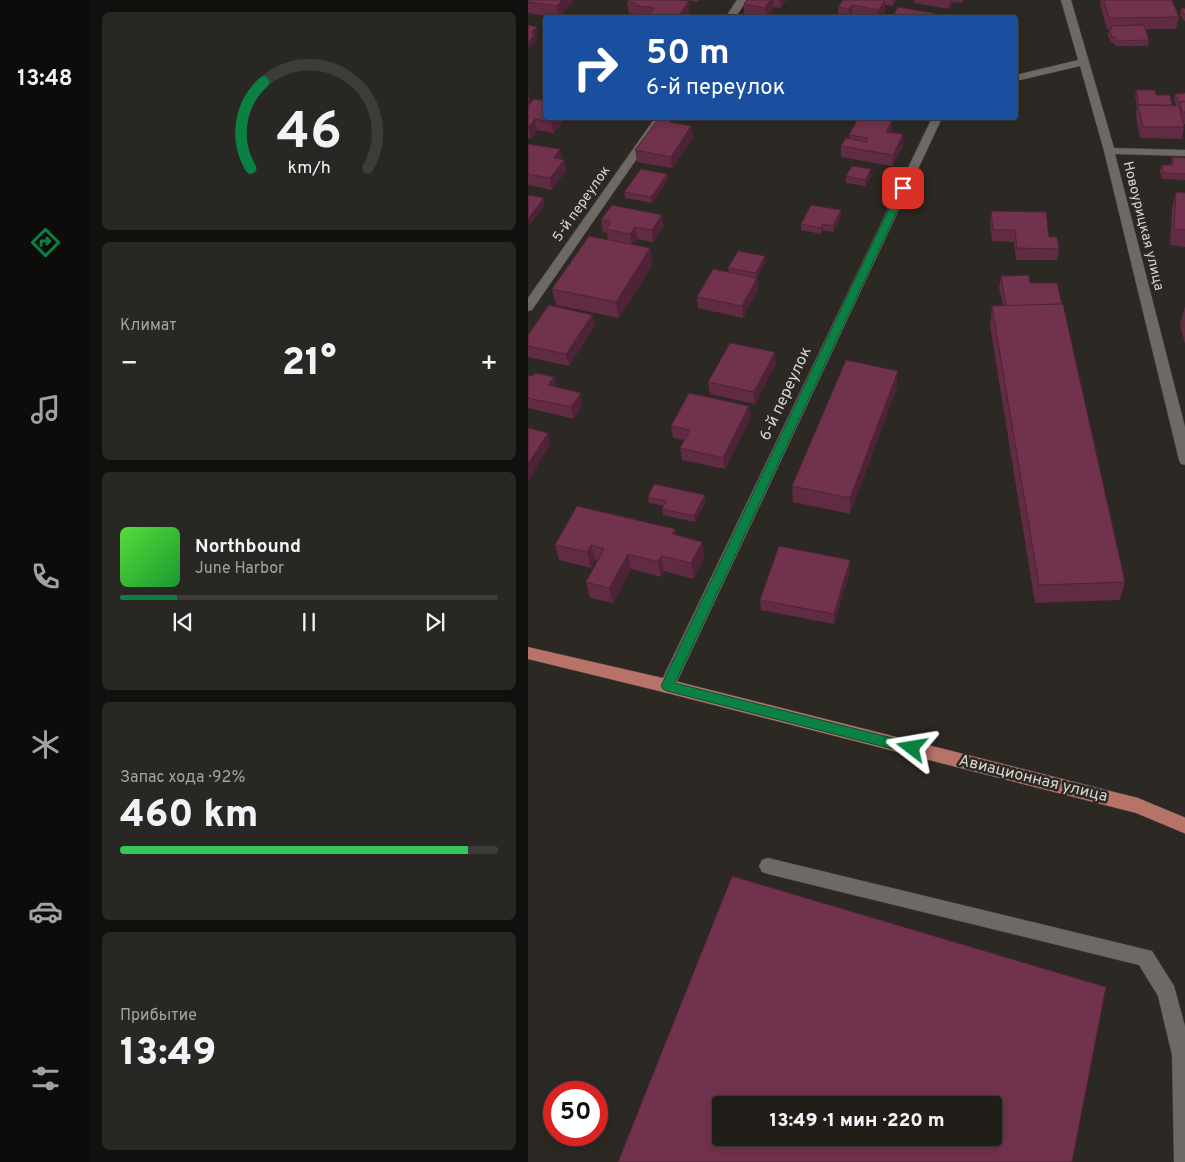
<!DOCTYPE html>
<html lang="ru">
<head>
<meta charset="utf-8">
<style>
	:root { --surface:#211e1a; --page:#292723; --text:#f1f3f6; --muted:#a2a2a2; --line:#3e3c39; --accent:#0b8043 }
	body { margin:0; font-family:Overpass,sans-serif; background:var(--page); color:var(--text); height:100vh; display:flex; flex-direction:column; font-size:19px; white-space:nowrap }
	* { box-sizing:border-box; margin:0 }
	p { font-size:16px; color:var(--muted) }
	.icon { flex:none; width:28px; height:28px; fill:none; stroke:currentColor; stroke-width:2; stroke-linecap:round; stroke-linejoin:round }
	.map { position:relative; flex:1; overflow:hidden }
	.panel { display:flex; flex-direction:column; gap:12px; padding:12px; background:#12100e; width:438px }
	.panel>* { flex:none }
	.hud { position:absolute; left:15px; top:15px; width:475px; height:105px; border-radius:5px; box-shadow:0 2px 12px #0003,0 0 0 1px var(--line); background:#1a4fa0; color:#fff; overflow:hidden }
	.speed { position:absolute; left:15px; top:1081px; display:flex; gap:10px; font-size:25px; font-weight:700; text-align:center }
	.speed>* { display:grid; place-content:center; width:65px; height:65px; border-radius:50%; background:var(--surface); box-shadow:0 2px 12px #0003,0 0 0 1px var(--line); line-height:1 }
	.speed .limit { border:8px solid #d22; background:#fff; color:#111 }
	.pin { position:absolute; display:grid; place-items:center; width:42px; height:42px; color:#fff; margin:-21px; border-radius:10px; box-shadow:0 2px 8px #0006 }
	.me { position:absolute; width:55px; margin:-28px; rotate:284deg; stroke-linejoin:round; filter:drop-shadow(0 0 4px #0008) }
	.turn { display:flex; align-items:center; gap:18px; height:105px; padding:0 20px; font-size:22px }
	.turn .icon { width:65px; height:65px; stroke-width:2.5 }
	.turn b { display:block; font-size:35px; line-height:42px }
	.big { font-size:38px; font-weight:800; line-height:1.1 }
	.panel .widget { flex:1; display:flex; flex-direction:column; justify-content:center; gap:8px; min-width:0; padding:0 18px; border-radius:8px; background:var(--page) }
	.panel .dial { align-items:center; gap:0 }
	.dial svg { height:130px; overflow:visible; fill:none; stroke:var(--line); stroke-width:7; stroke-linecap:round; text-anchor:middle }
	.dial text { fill:var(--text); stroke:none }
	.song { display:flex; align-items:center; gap:15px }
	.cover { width:60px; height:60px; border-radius:8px; background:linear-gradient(135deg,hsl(110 70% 55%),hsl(130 70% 35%)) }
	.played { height:5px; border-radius:2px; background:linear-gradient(90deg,var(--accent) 15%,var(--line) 15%) }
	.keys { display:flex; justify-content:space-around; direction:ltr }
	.heat { display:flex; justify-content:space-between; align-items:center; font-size:28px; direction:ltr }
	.charge { height:8px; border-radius:4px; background:linear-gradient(90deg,#34c759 92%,var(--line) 0) }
	.trip { position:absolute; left:184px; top:1096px; width:290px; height:50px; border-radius:5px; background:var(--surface); box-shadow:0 2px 12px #0003,0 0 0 1px var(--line); font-weight:800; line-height:50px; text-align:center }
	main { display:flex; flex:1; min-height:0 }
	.tab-bar { display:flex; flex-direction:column; width:90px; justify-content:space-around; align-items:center; background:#0d0c0a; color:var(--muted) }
	.tab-bar .icon { width:35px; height:35px }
	.tab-bar .on { color:var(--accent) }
	.tab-bar b { font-size:22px; color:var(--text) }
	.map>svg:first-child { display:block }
</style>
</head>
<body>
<main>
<nav class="tab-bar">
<b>13:48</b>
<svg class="icon on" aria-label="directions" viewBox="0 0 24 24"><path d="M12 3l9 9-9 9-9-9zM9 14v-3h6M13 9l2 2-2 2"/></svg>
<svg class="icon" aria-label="music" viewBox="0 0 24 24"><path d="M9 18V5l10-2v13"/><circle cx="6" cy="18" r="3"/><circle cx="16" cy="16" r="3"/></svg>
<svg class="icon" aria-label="phone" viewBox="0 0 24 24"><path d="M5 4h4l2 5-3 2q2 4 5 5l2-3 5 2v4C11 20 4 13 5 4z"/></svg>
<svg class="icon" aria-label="climate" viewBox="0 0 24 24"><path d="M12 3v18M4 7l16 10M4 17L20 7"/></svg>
<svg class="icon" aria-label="car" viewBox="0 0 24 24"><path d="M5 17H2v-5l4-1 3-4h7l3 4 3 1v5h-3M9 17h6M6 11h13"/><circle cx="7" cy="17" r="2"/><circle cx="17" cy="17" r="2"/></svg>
<svg class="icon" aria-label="filters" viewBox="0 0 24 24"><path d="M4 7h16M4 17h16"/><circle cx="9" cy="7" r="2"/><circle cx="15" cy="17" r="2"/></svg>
</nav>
<section class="panel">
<div class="widget dial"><svg viewBox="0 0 100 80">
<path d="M14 69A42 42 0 1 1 86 69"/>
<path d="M14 69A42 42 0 0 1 22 16" stroke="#0b8043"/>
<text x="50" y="56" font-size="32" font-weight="700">46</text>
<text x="50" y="72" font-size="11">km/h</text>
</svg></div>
<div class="widget"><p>Климат</p>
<div class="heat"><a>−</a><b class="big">21°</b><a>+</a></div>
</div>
<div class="widget">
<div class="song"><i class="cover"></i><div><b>Northbound</b><p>June Harbor</p></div></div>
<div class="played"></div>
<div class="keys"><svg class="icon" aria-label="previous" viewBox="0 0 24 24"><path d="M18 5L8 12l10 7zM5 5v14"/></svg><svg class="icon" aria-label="pause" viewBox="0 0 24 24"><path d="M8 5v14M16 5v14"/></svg><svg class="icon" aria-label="next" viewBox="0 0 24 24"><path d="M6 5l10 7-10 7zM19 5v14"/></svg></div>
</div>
<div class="widget"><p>Запас хода · 92%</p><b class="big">460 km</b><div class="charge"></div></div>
<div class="widget"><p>Прибытие</p><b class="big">13:49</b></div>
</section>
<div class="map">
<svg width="658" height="1162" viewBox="0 0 658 1162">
	<rect width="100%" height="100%" fill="#2c2823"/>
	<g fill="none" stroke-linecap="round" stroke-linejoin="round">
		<defs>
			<g id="minor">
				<path d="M209 0H219L207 18H197Z"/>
				<path d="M533 0H543L586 148 658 150V156L587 154 658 431V465L653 464 651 460 576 151 552 66 488 81V75L550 60Z"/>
				<path d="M127 118H137L4 310 0 311V298Z"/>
				<path d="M404 118H414L147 686 145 691 139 693 133 691 131 686Z"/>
				<path d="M240 858 624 951 646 986 658 1030V1162H646L644 1055 630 996 611 965 240 874 234 872 231 866 234 860Z"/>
			</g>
			<path id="major" d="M0 647 139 679 610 798 658 818V834L608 813 139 693 0 659Z"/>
		</defs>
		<use href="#minor" stroke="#474440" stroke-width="1"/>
		<use href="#major" stroke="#474440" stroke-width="1"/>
		<use href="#minor" fill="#6e6964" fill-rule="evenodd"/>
		<use href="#major" fill="#b87369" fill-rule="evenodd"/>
	</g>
	<g fill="#612b43">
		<path d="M0 0H45V1L31 18 0 13Z"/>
		<path d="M159 0H171L170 2Z"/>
		<path d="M219 0H258L253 8 246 7 239 18H229L216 16V4Z"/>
		<path d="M315 0H368L365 6 357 5V11L353 18H331L324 16 323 18H310V7Z"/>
		<path d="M386 0H436L434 3 425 2 421 9 386 3Z"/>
		<path d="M573 0H644L651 17 648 29H617L621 40 620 46H587L586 43H583L580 35 581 29H579L572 4Z"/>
		<path d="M99 2 162 13 159 18H114L107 16 106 14 101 13Z"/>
		<path d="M658 8V21H656L652 15 653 9Z"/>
		<path d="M608 90 628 95 644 105H648L646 100 647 94 658 93V124H655L656 127 654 139 612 138 608 117 609 107 607 96Z"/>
		<path d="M0 92 2 103 18 118H38L26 133 9 130 3 138H0Z"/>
		<path d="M364 120 363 132 375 146 364 166 313 157V146L321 138V135Z"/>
		<path d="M163 126 165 138 144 168 109 162 107 150Z"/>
		<path d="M0 144 32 149 34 159 36 160 38 171 24 190 0 185Z"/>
		<path d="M644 157 658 158V180L634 179 632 171 634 165H643Z"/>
		<path d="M343 169V176L337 186 318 183V176Z"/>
		<path d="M139 174 140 180 124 203 97 198 96 192Z"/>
		<path d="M648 192 658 193V247L642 245 644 208Z"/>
		<path d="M313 210V217L305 232 295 230 293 234 273 230V224Z"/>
		<path d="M463 211 521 237 531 249 529 260H488L486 242 464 241 462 223Z"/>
		<path d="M73 220 136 226 125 242 109 239 105 245 125 264 91 318 28 305 24 289 80 240 79 233 75 232Z"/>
		<path d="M237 262 229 278 230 289 215 318 170 308 169 297 201 272 200 268Z"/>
		<path d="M473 276 502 283 597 582 592 600 507 603 462 326 464 306H475L471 288Z"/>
		<path d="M657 306H658V348L652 325Z"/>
		<path d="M64 315 67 326 41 366 0 357V335Z"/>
		<path d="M248 364 227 404 182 394 180 382Z"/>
		<path d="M0 375 26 377 28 387 55 404 46 419 0 408Z"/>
		<path d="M369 387 322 514 265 502 264 486Z"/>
		<path d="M223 418 197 469 154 460 152 448 157 440 145 438 143 426Z"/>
		<path d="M177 495 178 501 167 522 135 515 134 509 136 506 121 503 120 497Z"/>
		<path d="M148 535 174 542 176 557 166 579 136 571 133 577 103 569 85 603 62 598 58 582 70 561 67 560 63 568 31 560 27 545Z"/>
		<path d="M322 560V571L306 624 233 610 232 600Z"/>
	</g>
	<g fill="#4f2337">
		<path d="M34 0H45V1L31 18 29 6Z"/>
		<path d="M242 0H245L246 7 239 18H238L237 8Z"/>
		<path d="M252 0H258L253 8Z"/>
		<path d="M357 0V11L353 18H351V10Z"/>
		<path d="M365 0H368L365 6Z"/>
		<path d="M422 0H425L421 9Z"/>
		<path d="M161 1 162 13 159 18H149Z"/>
		<path d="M324 5V16L323 18H321V9Z"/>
		<path d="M9 27 10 32 8 35 9 40 0 49V42L3 33Z"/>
		<path d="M0 92 3 104 0 107Z"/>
		<path d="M27 118H38L26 133 23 122Z"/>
		<path d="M7 119 9 130 3 138 0 127Z"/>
		<path d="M364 120V132L358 143V132Z"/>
		<path d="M163 126 165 138 144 168 143 157Z"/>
		<path d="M375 134V146L364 166 365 155Z"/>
		<path d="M32 149 34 161 26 158Z"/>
		<path d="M36 160 38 171 24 190 22 178Z"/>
		<path d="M343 169V176L337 186V180Z"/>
		<path d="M139 174 140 180 124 203 123 197Z"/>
		<path d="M16 198 17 204 2 225 0 219Z"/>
		<path d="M313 210V217L305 232V226Z"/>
		<path d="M134 215 136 226 125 242 124 230Z"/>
		<path d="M295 224V230L293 234V228Z"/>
		<path d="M107 227 109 239 104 246 102 234Z"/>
		<path d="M122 248 125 264 91 318 88 302Z"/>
		<path d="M237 256V262L228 279V273Z"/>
		<path d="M229 278 230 289 215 318 214 306Z"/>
		<path d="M64 315 67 326 41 366 38 354Z"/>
		<path d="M247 352 248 364 227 404 226 392Z"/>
		<path d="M370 371 369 387 322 514V498Z"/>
		<path d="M26 377 28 388 20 385Z"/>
		<path d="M53 393 55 404 46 419 43 407Z"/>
		<path d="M221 406 223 418 197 469 195 458Z"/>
		<path d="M20 433 23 444 0 481V464Z"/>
		<path d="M177 495 178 501 167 522 166 516Z"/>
		<path d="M147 529 150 545 144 534Z"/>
		<path d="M174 542 176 557 166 579 163 563Z"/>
		<path d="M63 545 67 560 63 568 59 552Z"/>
		<path d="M100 554 103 569 85 603 81 588Z"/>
		<path d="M133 556 136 571 133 577 130 562Z"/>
		<path d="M322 560V571L306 624V614Z"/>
	</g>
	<g fill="#71324e" stroke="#4f2337" fill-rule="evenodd">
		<path d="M0 0H34L29 6 0 2Z"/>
		<path d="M101 0H150L161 1 149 18H118L126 8 105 5 107 3 99 2Z"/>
		<path d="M219 0H242L237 8 216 4Z"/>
		<path d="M315 0H357L351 10 324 5 321 9 310 7Z"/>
		<path d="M576 0H644L651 17 581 18Z"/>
		<path d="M370 7 406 13 404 18H364Z"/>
		<path d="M658 8V15H657L653 9Z"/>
		<path d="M0 25 9 27 3 33 7 34 0 42Z"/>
		<path d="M616 25 621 40 588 41 587 37H584L581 29H584L583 26Z"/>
		<path d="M608 90H627L628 95H642L644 105H611Z"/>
		<path d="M658 93V102H652V104L647 94Z"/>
		<path d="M6 99 18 101V118H27L23 122 7 119 0 127V106Z"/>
		<path d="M652 102H658V112H654Z"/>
		<path d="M610 105 651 106 656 127H615Z"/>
		<path d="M131 118 144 119 142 122 163 126 143 157 107 150Z"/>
		<path d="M330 118H349L364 120 358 132 375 134 365 155 313 146 318 138 338 142 340 138 321 135Z"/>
		<path d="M0 144 32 149 26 158 36 160 22 178 0 174Z"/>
		<path d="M644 157 658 158V174L635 173 634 165H645Z"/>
		<path d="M324 166 343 169 337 180 318 176Z"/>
		<path d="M113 169 139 174 123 197 96 192Z"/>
		<path d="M648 192 658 193V230L646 229Z"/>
		<path d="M0 195 16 198 0 219Z"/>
		<path d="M84 205 134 215 124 230 107 227 102 234 78 229 83 222 73 220Z"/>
		<path d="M283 205 313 210 305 226 295 224 293 228 273 224Z"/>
		<path d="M463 211 518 212 521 237H529L531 249 489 248 487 230H465Z"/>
		<path d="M61 236 122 248 88 302 24 289Z"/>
		<path d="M210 251 237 256 228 273 200 268Z"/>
		<path d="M185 269 229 278 214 306 169 297Z"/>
		<path d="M501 275 502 283H529L534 304 478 306 473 276Z"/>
		<path d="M535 304 597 582 511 585 464 306Z"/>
		<path d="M21 305 64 315 38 354 0 346V335Z"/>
		<path d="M202 343 247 352 226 392 180 382Z"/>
		<path d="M318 360 370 371 322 498 264 486Z"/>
		<path d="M7 373 26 377 20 385 53 393 43 407 0 398V375L5 376Z"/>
		<path d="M161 393 221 406 195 458 152 448 162 430 143 426Z"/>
		<path d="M0 428 20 433 0 464Z"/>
		<path d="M126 484 177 495 166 516 134 509 138 501 120 497Z"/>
		<path d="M49 506 147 529 144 534 174 542 163 563 133 556 130 562 100 554 81 588 58 582 76 549 63 545 59 552 27 545Z"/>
		<path d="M251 546 322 560 306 614 232 600Z"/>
		<path d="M204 876 578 987 544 1162H90ZM192 1105H465V1138H192Z"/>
	</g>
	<path fill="#0b8043" stroke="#07532c" d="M375 186 380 188 147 683 384 743 388 744 390 748 388 752 384 754 139 691 135 689 133 686 371 188Z"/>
	<g text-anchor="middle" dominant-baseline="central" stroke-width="5" stroke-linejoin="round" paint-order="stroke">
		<g font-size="14" fill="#d8d5d2" stroke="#2c2823">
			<text transform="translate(54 204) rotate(-55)">5-й переулок</text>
			<text transform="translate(615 226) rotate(76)">Новоурицкая улица</text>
		</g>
		<g font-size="16" fill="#d8d5d2" stroke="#2c2823">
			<text transform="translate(258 394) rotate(-65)">6-й переулок</text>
			<text transform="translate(505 779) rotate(14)">Авиационная улица</text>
		</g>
	</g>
</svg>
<div class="speed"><div class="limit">50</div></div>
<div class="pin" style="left:375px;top:188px;background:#d93025"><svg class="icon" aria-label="arrive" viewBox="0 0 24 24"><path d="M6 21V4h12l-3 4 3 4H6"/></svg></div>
<svg class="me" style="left:384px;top:748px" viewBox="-20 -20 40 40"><path d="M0-17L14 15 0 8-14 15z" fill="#0b8043" stroke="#fff" stroke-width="4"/></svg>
<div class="trip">13:49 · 1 мин · 220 m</div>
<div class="hud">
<div class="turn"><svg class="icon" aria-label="right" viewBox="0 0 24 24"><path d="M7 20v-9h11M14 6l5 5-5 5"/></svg><div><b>50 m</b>6-й переулок</div></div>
</div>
</div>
</main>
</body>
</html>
